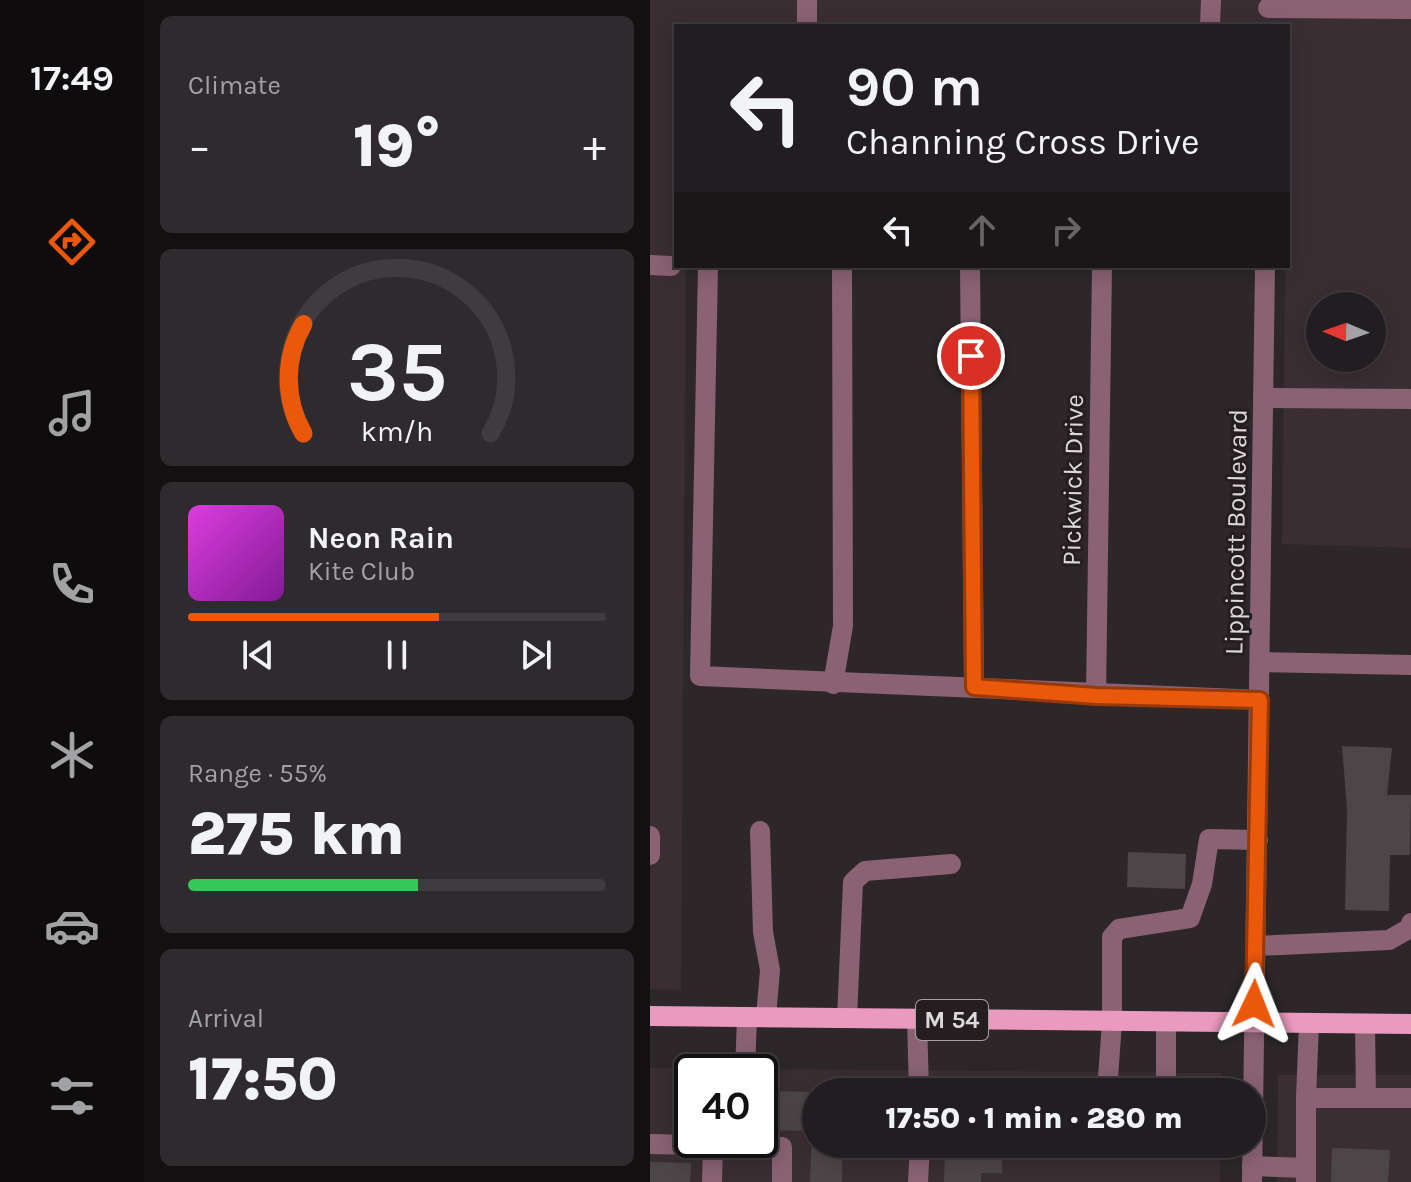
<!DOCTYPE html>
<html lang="en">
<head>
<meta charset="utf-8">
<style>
	:root { --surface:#221d20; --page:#2e2a2d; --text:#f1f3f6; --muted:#a2a2a5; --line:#3f3b3e; --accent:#ea580c }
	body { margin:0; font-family:Karla,sans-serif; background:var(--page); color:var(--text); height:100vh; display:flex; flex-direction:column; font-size:30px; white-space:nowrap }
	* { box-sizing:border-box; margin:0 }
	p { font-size:26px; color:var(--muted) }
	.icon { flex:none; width:44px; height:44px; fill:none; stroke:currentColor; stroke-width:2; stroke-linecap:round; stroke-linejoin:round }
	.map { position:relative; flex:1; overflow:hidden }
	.drawer { display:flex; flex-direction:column; gap:16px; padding:16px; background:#131012; width:506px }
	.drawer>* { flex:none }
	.top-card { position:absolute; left:24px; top:24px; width:616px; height:244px; border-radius:0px; box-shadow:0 4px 20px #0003,0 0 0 2px var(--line); background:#221d20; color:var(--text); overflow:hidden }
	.needle { width:52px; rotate:272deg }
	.buttons { position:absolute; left:656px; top:292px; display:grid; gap:16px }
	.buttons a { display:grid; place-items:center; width:80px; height:80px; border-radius:50%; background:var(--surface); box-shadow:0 4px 20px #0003,0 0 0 2px var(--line); font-size:40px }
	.speed { position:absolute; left:24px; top:1054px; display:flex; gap:16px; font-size:40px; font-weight:700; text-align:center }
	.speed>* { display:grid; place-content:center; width:104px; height:104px; border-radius:50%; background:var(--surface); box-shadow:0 4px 20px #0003,0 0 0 2px var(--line); line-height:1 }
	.speed .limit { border:4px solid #111; border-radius:12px; background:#fff; color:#111 }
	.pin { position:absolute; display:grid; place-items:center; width:68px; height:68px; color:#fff; margin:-34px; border:4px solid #fff; border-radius:50%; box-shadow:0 2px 8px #0007 }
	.me { position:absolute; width:88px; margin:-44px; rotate:2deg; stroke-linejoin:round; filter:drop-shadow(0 0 6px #0008) }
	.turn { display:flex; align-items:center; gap:28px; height:168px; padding:0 40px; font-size:36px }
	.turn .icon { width:104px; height:104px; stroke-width:2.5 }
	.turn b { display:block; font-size:56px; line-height:68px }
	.lanes { display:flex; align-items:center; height:76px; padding:0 40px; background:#0003; justify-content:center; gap:40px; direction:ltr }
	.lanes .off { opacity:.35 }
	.big { font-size:60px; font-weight:800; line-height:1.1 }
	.drawer .tile { flex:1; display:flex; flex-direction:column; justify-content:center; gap:12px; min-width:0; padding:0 28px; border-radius:12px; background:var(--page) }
	.drawer .dial { align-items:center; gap:0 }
	.dial svg { height:208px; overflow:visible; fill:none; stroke:var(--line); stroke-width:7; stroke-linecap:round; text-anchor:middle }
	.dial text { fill:var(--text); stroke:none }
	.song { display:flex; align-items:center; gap:24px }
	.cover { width:96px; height:96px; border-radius:12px; background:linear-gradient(135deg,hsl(300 70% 55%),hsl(290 70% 35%)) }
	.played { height:8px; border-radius:4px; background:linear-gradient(90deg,var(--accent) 60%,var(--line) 60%) }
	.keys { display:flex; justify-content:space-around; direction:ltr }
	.heat { display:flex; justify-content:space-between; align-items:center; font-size:44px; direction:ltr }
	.charge { height:12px; border-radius:6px; background:linear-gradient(90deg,#34c759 55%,var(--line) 0) }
	.trip { position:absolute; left:152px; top:1078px; width:464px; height:80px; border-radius:40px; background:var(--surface); box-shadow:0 4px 20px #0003,0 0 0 2px var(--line); font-weight:800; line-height:80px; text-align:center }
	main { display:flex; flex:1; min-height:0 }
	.tab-bar { display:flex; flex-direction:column; width:144px; justify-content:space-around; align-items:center; background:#0e0c0d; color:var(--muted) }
	.tab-bar .icon { width:56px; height:56px }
	.tab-bar .selected { color:var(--accent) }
	.tab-bar b { font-size:36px; color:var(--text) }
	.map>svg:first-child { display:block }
</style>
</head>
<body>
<main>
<nav class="tab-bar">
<b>17:49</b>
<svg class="icon selected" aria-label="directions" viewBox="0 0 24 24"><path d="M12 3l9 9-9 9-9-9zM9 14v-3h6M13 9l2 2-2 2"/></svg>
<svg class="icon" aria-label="music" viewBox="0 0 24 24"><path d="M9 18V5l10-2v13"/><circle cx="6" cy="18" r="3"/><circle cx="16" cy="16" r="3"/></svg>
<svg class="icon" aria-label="phone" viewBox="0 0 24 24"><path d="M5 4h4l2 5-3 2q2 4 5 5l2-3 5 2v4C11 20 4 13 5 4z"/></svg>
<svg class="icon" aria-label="climate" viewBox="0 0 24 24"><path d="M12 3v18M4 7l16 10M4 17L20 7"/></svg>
<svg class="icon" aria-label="car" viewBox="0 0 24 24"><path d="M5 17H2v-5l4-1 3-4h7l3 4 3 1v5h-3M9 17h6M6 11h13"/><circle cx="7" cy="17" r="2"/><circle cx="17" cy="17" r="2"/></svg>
<svg class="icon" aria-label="filters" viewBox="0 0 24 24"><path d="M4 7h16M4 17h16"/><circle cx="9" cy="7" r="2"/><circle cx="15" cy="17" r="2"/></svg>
</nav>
<section class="drawer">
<div class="tile"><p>Climate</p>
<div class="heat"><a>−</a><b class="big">19°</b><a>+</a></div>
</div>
<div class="tile dial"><svg viewBox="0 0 100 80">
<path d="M14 69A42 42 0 1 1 86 69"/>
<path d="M14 69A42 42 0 0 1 14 27" stroke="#ea580c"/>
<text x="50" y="56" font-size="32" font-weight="700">35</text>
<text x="50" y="72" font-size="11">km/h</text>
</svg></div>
<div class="tile">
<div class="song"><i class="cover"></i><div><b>Neon Rain</b><p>Kite Club</p></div></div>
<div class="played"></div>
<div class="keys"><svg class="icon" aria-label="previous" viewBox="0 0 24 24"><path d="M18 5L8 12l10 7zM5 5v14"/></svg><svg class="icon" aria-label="pause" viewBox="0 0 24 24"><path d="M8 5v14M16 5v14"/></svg><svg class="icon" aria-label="next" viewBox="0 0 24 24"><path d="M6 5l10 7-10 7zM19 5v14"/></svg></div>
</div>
<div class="tile"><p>Range · 55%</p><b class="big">275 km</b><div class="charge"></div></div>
<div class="tile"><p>Arrival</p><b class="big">17:50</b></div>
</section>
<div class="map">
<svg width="761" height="1182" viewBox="0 0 761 1182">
	<rect width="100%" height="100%" fill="#2d272a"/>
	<g fill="#3a2e33" fill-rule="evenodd">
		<path d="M0 0H761V548L632 544 638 26H26V266H36L31 990 0 989ZM670 306H722V358H670Z"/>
		<path d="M0 1068 572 1073 571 1092H166V1144H570V1182H0ZM42 1072H110V1140H42Z"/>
		<path d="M628 1075H761V1182H627Z"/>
	</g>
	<g fill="#4d4649">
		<path d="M692 746 742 748 737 795H761L760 855H740L739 911 695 910 697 809Z"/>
		<path d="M478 852 536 854 535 889 477 887Z"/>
		<path d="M296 1079 393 1081V1092H296Z"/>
		<path d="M110 1091 166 1092V1144H192V1182H160L162 1131 110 1130Z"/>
		<path d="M295 1144H392V1152L352 1151V1173H331V1182H294Z"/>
		<path d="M481 1144H524V1151L480 1150Z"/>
		<path d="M682 1148 740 1150 738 1182H681Z"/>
		<path d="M0 1162 41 1163 40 1182H0Z"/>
	</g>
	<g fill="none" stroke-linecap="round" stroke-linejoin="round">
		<g stroke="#8a6274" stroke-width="20">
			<path d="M618 8 761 9"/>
			<path d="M157 26V0"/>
			<path d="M560 26 561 0"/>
			<path d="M0 265 21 266"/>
			<path d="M58 266 50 676 610 700"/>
			<path d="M320 266 324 687"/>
			<path d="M613 398 761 399"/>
			<path d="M611 662 761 665"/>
			<path d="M183 684 193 626 192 266"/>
			<path d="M446 696 452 266"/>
			<path d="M110 831 113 932 120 970 116 1017"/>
			<path d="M0 836V855"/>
			<path d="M606 946 739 940 760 928 761 923"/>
			<path d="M197 1018 203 882 215 871 301 864"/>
			<path d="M267 1019 269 1092"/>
			<path d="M715 1024 716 1098"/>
			<path d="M95 1072 97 1017"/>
			<path d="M457 1092 462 1022V937L469 929 540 918 552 884 559 839 608 840"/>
			<path d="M516 1092V1022"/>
			<path d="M656 1098 659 1023"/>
			<path d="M0 1144 132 1147V1182"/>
			<path d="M602 1166 656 1168"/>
			<path d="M62 1182 63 1145"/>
			<path d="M268 1182 270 1144"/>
			<path d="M602 1182 615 266"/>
			<path d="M656 1182V1098H761"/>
		</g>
		<path stroke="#eb9abf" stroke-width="20" d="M0 1016 761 1024"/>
	</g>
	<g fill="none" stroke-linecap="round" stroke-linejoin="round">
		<defs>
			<path id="route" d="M321 356 324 687 446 696 610 700 604 1004"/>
		</defs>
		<use href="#route" stroke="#983908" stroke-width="20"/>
		<use href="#route" stroke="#ea580c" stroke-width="14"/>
	</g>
	<g text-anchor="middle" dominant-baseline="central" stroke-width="6" stroke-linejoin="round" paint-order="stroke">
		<rect fill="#241e20" stroke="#a6a1a3" stroke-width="2" x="266" y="1000" width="72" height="40" rx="6"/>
		<g font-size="24" font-weight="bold" fill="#ddd9db">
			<text x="302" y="1020">M 54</text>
		</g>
		<g font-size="26" fill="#ddd9db" stroke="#241e20">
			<text transform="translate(423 480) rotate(-89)">Pickwick Drive</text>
			<text transform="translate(586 532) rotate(-89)">Lippincott Boulevard</text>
		</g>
	</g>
</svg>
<div class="buttons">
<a><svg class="needle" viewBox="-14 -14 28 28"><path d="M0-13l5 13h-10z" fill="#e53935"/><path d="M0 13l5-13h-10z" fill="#a2a2a5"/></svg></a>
</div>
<div class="speed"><div class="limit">40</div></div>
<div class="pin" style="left:321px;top:356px;background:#d93025"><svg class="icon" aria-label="arrive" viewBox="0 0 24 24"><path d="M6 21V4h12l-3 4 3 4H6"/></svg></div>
<svg class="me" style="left:604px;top:1004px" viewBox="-20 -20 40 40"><path d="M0-17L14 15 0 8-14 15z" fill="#ea580c" stroke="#fff" stroke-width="4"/></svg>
<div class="trip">17:50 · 1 min · 280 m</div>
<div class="top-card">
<div class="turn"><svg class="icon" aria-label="left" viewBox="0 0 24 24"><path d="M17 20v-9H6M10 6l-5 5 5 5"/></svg><div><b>90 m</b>Channing Cross Drive</div></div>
<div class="lanes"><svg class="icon" aria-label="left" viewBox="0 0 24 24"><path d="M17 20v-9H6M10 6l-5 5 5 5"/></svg><svg class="icon off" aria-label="ahead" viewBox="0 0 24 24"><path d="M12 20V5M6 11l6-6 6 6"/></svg><svg class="icon off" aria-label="right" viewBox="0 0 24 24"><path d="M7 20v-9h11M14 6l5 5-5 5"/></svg></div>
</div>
</div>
</main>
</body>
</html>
